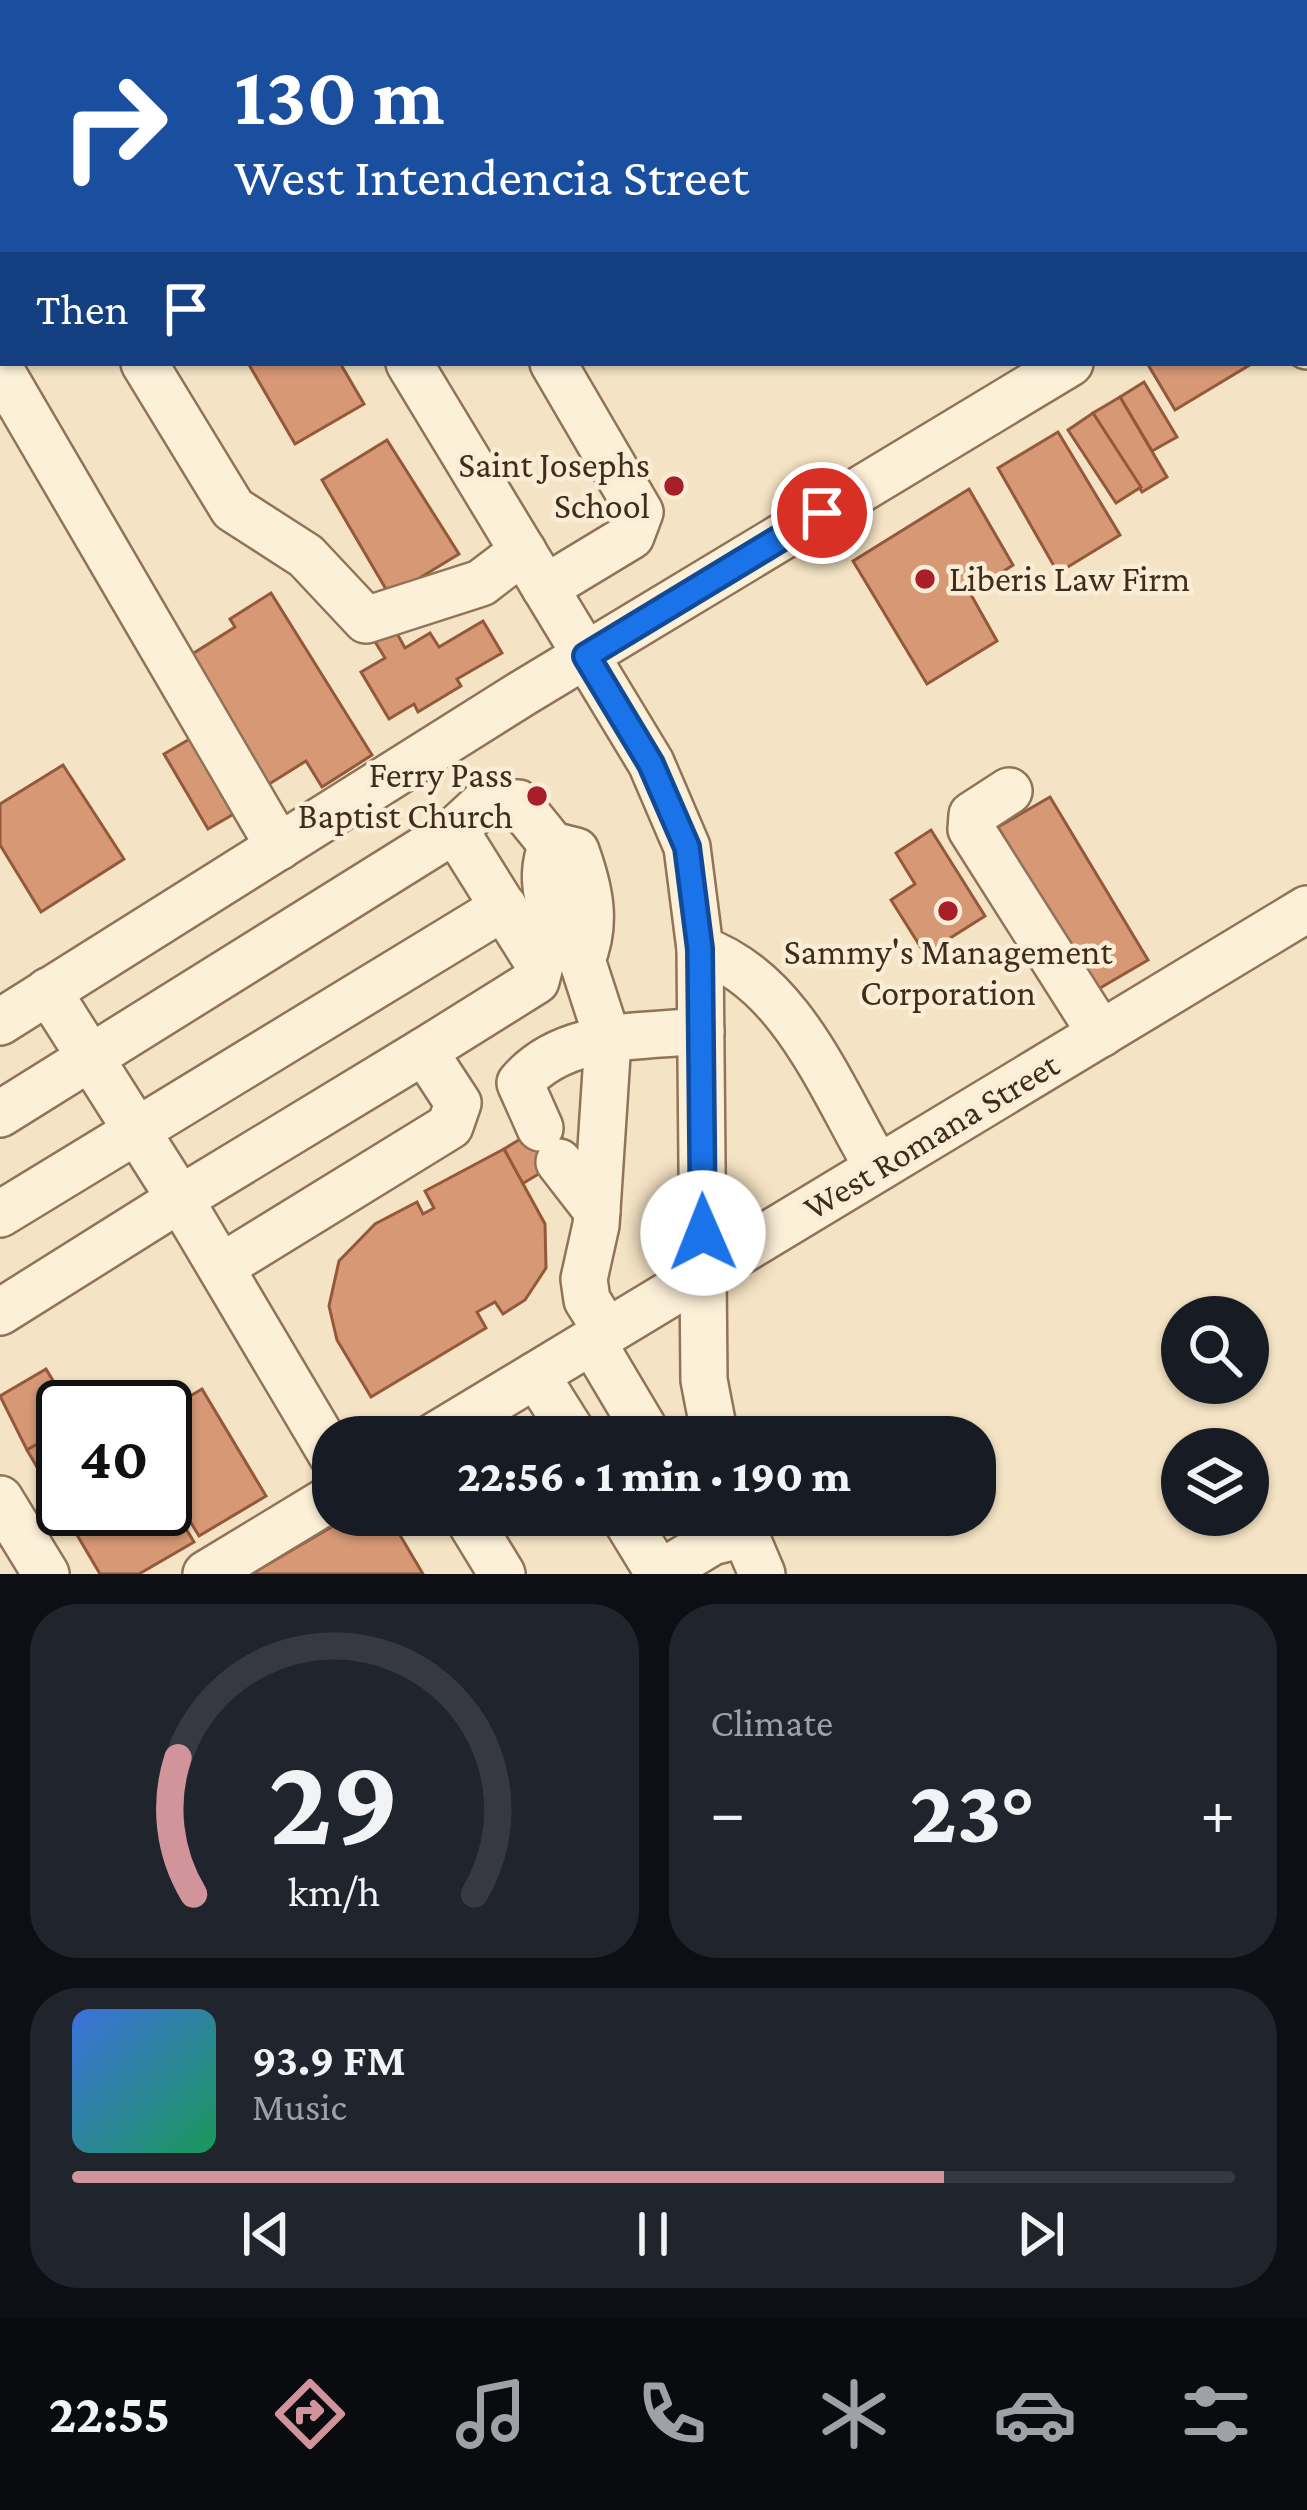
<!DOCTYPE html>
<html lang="en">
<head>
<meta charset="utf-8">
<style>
	:root { --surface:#171b24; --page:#20242c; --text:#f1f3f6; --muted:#9ea1a6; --line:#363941; --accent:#d1949a }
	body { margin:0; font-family:"Crimson Pro",serif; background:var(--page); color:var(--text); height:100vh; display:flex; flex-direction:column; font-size:45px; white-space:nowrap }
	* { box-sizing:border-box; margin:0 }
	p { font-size:39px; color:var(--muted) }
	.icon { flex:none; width:66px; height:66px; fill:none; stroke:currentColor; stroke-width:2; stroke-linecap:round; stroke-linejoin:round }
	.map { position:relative; height:1574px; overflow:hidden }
	.panel { display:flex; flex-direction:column; gap:30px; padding:30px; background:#0d0f14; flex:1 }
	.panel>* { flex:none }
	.banner { position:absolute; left:0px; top:0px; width:1308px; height:366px; box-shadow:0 3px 9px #0004; background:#1a4fa0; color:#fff; overflow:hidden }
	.tools { position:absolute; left:1161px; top:1296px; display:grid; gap:24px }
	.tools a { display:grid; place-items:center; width:108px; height:108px; border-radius:50%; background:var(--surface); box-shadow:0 3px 9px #0004; font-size:60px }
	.speed { position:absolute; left:36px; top:1380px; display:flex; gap:24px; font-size:60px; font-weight:700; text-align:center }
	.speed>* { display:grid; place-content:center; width:156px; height:156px; border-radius:50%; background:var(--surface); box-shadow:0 3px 9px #0004; line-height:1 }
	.speed .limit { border:6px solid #111; border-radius:18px; background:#fff; color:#111 }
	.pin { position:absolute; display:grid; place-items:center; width:102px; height:102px; color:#fff; margin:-51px; border:6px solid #fff; border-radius:50%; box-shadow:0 3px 12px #0007 }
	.me { position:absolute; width:132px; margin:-66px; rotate:359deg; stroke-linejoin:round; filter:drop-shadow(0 0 9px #0008) }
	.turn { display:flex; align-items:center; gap:42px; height:252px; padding:0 36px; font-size:54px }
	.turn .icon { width:156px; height:156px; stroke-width:2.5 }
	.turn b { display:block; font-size:84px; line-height:102px }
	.then { display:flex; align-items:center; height:114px; padding:0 36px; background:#0003; gap:24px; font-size:45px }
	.big { font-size:90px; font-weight:800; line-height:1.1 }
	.panel .card { flex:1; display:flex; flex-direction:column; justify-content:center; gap:18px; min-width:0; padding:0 42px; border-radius:48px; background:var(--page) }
	.panel .dial { align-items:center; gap:0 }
	.dial svg { height:312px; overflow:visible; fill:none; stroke:var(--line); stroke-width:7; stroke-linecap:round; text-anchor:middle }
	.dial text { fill:var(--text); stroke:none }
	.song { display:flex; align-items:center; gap:36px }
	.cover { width:144px; height:144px; border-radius:18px; background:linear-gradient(135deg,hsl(220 70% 55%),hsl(150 70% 35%)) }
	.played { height:12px; border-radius:6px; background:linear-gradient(90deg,var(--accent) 75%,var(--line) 75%) }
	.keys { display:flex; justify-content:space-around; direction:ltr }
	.heat { display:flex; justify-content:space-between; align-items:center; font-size:66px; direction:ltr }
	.panel .tiles { flex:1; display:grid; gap:30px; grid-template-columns:1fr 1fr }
	.card:last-child { grid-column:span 2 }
	.trip { position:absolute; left:312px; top:1416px; width:684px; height:120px; border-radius:48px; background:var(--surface); box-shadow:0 3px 9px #0004; font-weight:800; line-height:120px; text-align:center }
	.menu { display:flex; height:192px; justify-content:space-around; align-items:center; background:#090b0e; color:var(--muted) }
	.menu .icon { width:84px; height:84px }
	.menu .active { color:var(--accent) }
	.menu b { font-size:54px; color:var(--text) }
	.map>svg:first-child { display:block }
</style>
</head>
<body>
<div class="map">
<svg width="1307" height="1574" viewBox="0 0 1307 1574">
	<rect width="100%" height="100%" fill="#f4e3c4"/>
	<g fill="#d79875" stroke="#94583a" stroke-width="3">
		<path d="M0 0 14 3H3L0 280Z"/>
		<path d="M795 0H1028L1030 3H797Z"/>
		<path d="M248 363H340L364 404 295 444Z"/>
		<path d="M1147 363H1253L1175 410Z"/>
		<path d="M1144 382 1177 437 1152 451 1120 397Z"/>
		<path d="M1120 397 1167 477 1142 492 1093 413Z"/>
		<path d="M1093 413 1141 487 1116 503 1068 430Z"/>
		<path d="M1058 432 1120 535 1058 573 998 468Z"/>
		<path d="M387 440 459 554 390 596 322 480Z"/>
		<path d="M969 489 1013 565 970 593 997 641 927 684 853 561Z"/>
		<path d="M271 593 372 755 322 787 306 761 258 791 178 663 235 627 230 619Z"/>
		<path d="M483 621 502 653 457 679 461 686 418 712 414 704 389 719 361 672 385 658 374 640 394 628 405 648 430 633 439 647Z"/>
		<path d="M200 733 244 808 208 829 164 754Z"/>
		<path d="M63 765 124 859 41 912 0 845V804Z"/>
		<path d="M1050 797 1148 960 1095 991 998 827Z"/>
		<path d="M931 830 985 916 925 954 891 900 915 884 896 853Z"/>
		<path d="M552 1120 572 1154 522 1184 504 1149Z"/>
		<path d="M504 1149 545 1224 546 1268 525 1300 503 1314 495 1302 477 1312 486 1328 371 1397 337 1340 329 1306 339 1261 375 1224 417 1202 423 1214 434 1208 425 1191Z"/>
		<path d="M46 1369 69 1407H63V1429L27 1450 0 1396Z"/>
		<path d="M202 1389 266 1496 199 1536 165 1480V1411Z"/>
		<path d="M63 1429V1509H165V1494L194 1542 139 1574H100L27 1450Z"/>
		<path d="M352 1515H388L423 1574H251Z"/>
	</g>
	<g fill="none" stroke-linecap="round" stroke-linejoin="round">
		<defs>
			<g id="minor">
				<path d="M184 0 186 3"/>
				<path d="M1093 0 1095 3"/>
				<path d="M580 3 585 0"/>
				<path d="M1305 221 1307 220"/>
				<path d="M1305 343 1307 346"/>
				<path d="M144 363 233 509 306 556 366 620 481 583 523 551"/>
				<path d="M409 363 651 763 687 847 700 949 704 1380 715 1437"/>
				<path d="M0 369 279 847"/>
				<path d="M545 588 631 536 640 512 553 363"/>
				<path d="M1009 791 972 815 971 829 1101 1034"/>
				<path d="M455 830 482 805 518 803 552 845 576 851C590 890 597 923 582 960L608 1040 596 1225 584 1279 587 1300 607 1332"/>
				<path d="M552 845C535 884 554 931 582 960"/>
				<path d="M700 949C792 981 831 1089 878 1168"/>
				<path d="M0 1022 523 693 1070 363"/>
				<path d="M0 1114 455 830 540 966 536 981 424 1051"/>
				<path d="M540 1128 520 1083C562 1032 640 1037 701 1031"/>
				<path d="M559 1162 597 1211"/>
				<path d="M0 1214 504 907"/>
				<path d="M221 1267 450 1126 458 1103 424 1051 180 1199 333 1457"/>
				<path d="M0 1312 180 1199 48 991"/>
				<path d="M592 1341 649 1437"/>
				<path d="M536 1375 575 1437"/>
				<path d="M433 1437 1307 909"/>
				<path d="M0 1499 46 1574"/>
				<path d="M466 1515 502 1574"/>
				<path d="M623 1515 659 1574 712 1542 744 1534"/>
				<path d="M737 1515 762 1574"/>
				<path d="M206 1574 333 1497"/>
			</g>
		</defs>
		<use href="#minor" stroke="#917357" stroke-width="50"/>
		<use href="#minor" stroke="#fdf0d9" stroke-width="45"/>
	</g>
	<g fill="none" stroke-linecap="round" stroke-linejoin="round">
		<defs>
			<path id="route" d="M703 1233 700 949 687 847 651 764 586 656 822 513"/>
		</defs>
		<use href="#route" stroke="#114b97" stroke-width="30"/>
		<use href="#route" stroke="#1a73e8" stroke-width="21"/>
	</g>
	<g fill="#a91f29" stroke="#faedd5" stroke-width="4.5">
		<circle cx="674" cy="486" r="12"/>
		<circle cx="925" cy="579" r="12"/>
		<circle cx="537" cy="796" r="12"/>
		<circle cx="948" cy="911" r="12"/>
	</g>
	<g text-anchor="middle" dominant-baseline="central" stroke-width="9" stroke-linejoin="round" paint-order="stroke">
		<g font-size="36" fill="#402c1d" stroke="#faedd5" text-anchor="end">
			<text x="650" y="465">Saint Josephs<tspan x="650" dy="41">School</tspan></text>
			<text x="949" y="579" text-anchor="start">Liberis Law Firm</text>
			<text x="513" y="775">Ferry Pass<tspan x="513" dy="41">Baptist Church</tspan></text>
			<text x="948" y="952" text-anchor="middle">Sammy's Management<tspan x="948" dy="41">Corporation</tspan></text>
		</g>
		<g font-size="36" fill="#402c1d" stroke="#faedd5">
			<text transform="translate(931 1136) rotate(-31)">West Romana Street</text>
		</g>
	</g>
</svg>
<div class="tools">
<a><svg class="icon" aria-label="search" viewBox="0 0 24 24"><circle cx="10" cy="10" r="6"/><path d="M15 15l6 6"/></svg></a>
<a><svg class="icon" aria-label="layers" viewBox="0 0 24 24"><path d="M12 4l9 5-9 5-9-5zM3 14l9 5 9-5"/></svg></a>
</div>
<div class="speed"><div class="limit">40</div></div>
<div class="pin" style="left:822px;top:513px;background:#d93025"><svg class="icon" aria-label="arrive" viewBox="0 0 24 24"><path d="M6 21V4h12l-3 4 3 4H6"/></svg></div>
<svg class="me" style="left:703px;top:1233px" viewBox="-20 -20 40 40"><circle r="19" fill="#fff"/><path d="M0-13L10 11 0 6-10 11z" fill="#1a73e8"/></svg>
<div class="trip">22:56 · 1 min · 190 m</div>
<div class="banner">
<div class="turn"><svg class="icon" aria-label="right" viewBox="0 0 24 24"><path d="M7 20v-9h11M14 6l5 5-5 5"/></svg><div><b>130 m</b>West Intendencia Street</div></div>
<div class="then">Then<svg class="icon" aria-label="arrive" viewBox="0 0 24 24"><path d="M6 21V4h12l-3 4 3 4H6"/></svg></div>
</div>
</div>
<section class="panel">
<div class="tiles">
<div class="card dial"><svg viewBox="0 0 100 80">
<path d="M14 69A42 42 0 1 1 86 69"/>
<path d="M14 69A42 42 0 0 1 10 34" stroke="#d1949a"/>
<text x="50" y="56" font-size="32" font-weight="700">29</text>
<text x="50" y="72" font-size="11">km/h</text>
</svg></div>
<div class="card"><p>Climate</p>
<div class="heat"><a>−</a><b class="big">23°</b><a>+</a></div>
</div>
<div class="card">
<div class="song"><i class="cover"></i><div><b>93.9 FM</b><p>Music</p></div></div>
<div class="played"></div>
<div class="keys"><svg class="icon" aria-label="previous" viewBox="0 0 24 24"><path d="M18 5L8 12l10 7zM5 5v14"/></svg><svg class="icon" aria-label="pause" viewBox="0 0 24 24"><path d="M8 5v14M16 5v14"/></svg><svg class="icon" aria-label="next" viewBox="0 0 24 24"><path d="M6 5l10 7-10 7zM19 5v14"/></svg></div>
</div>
</div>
</section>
<nav class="menu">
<b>22:55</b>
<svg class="icon active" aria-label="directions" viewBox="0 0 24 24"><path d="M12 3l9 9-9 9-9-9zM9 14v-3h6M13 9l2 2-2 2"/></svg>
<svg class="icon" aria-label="music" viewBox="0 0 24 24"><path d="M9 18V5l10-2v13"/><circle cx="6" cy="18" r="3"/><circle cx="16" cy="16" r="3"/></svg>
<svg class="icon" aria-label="phone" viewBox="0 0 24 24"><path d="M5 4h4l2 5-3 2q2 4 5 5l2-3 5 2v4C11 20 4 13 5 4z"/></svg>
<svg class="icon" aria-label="climate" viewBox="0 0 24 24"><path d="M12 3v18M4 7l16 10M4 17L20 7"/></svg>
<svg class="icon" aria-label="car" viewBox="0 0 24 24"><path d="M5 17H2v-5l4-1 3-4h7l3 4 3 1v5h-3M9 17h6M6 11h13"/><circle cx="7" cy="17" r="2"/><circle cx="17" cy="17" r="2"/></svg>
<svg class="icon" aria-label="filters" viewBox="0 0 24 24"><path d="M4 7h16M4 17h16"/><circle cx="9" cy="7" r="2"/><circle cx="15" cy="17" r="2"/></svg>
</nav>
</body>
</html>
